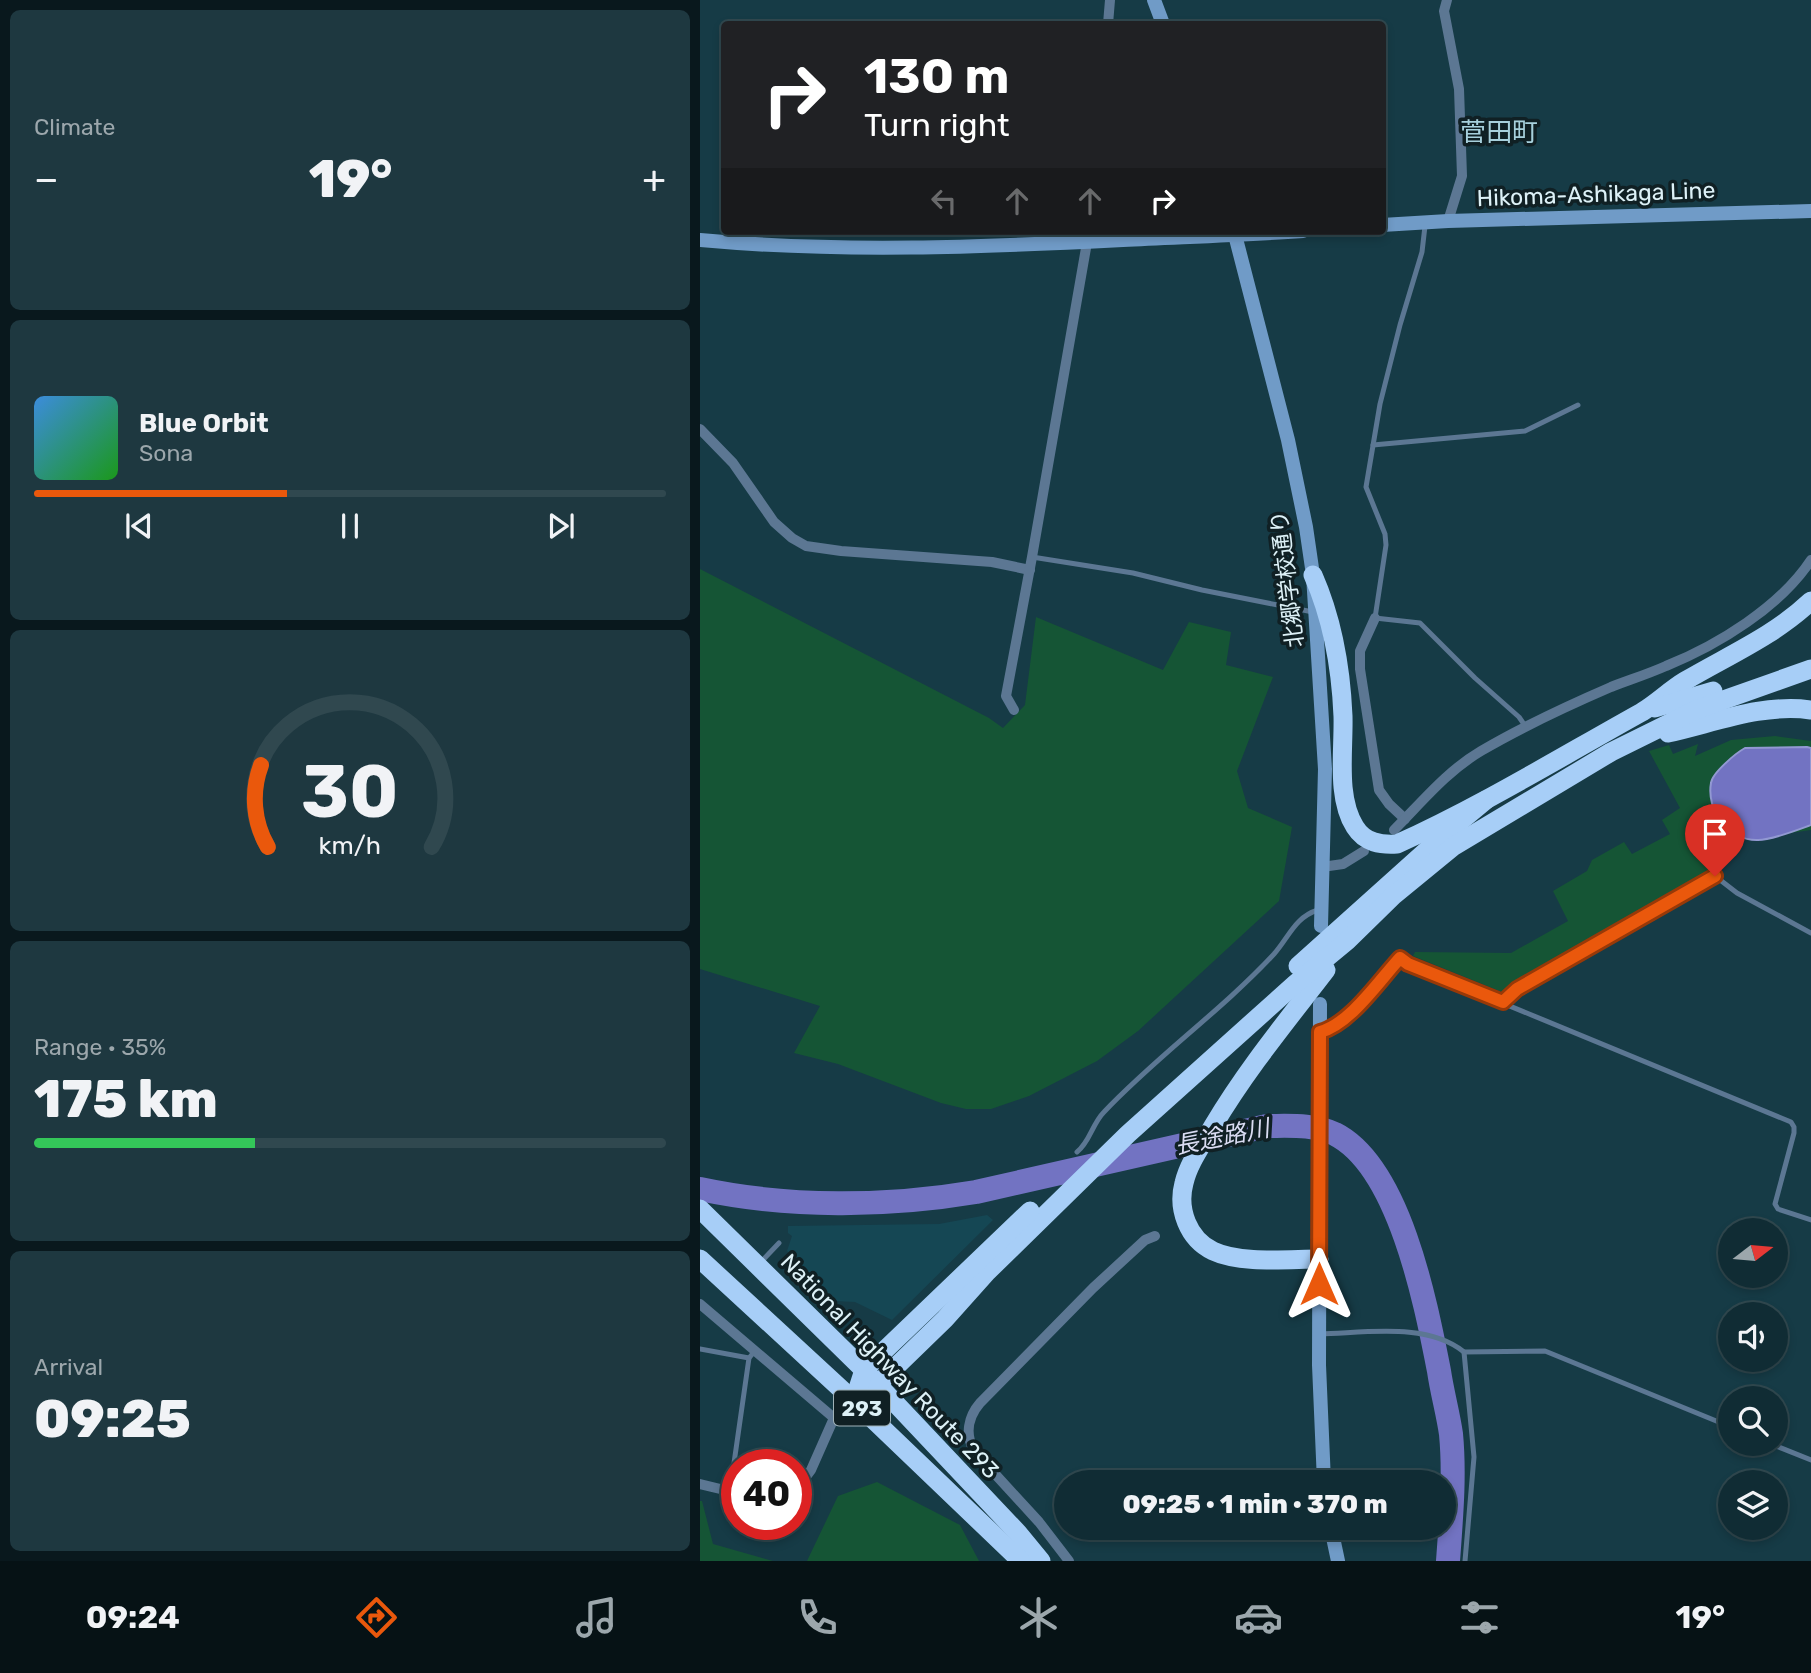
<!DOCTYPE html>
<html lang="en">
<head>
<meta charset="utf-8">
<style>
	:root { --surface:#102c34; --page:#1e3840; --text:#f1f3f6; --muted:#9ca7ac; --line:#30484f; --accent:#ea580c }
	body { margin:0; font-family:Rubik,"Noto Sans JP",sans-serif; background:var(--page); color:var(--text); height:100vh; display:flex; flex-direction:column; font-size:26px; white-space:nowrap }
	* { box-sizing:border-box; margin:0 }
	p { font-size:23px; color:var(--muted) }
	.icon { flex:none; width:38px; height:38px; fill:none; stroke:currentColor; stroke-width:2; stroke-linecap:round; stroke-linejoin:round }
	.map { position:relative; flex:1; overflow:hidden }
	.side { display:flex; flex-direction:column; gap:10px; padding:10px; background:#09181d; width:700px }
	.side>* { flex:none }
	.banner { position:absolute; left:21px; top:21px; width:665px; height:214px; border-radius:7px; box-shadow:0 4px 10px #0003,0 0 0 2px var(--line); background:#202124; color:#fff; overflow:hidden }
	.needle { width:46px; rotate:74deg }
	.buttons { position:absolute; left:1018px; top:1218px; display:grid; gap:14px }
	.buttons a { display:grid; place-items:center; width:70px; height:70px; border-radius:50%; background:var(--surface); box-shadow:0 4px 10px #0003,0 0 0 2px var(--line); font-size:35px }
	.speed { position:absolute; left:21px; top:1449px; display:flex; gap:14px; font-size:35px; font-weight:700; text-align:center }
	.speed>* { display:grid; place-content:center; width:91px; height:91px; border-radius:50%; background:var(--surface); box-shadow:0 4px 10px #0003,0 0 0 2px var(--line); line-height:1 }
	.speed .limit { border:10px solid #d22; background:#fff; color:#111 }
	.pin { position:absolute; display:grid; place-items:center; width:60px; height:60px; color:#fff; margin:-72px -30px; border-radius:50% 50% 50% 0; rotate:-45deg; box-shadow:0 0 7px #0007 }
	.pin .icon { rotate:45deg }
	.me { position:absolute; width:77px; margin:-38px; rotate:0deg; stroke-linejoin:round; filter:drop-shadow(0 0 5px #0008) }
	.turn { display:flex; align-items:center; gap:24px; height:147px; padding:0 28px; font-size:32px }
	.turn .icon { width:91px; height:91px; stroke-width:2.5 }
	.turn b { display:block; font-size:49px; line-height:60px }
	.lanes { display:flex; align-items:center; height:66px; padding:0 28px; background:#0003; justify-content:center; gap:35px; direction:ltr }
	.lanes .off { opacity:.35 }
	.big { font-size:52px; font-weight:800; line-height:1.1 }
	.side .card { flex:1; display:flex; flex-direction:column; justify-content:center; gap:10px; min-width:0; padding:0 24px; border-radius:10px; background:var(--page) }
	.side .dial { align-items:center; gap:0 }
	.dial svg { height:182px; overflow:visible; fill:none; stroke:var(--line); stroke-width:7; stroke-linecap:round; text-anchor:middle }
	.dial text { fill:var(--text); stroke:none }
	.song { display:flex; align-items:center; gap:21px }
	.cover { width:84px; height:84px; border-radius:10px; background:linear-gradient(135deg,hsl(210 70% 55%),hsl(120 70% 35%)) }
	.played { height:7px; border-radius:4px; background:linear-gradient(90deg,var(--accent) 40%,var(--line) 40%) }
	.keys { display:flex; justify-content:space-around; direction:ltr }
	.heat { display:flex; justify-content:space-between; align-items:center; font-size:38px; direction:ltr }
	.charge { height:10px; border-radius:5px; background:linear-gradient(90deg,#34c759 35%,var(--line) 0) }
	.trip { position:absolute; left:354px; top:1470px; width:402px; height:70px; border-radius:35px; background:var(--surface); box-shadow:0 4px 10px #0003,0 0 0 2px var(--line); font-weight:800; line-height:70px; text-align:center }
	.dock { display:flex; height:112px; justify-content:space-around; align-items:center; background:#061215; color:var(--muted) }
	.dock .icon { width:49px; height:49px }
	.dock .current { color:var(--accent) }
	.dock b { font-size:32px; color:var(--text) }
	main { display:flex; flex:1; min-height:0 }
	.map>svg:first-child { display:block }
</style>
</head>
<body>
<main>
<section class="side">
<div class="card"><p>Climate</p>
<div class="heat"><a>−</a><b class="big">19°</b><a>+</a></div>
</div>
<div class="card">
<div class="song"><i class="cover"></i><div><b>Blue Orbit</b><p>Sona</p></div></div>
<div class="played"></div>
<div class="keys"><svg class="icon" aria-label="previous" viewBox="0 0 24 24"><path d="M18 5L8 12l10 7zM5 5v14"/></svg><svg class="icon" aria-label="pause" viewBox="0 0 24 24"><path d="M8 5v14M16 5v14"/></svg><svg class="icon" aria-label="next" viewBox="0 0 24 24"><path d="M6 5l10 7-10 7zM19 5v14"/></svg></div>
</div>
<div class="card dial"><svg viewBox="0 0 100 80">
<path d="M14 69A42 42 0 1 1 86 69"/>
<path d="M14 69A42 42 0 0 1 11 33" stroke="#ea580c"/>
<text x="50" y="56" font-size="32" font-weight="700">30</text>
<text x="50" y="72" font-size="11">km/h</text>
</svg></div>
<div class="card"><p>Range · 35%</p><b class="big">175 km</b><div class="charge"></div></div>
<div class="card"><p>Arrival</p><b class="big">09:25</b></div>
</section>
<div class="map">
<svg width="1111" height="1561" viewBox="0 0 1111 1561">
	<rect width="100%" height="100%" fill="#163b46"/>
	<path fill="#154754" d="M287 1215 293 1220 192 1320 155 1302 135 1301 87 1251 92 1236 88 1233V1226L239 1224Z"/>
	<g fill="#155535">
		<path d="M0 569 289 718 303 728 325 705 336 617 463 670 489 622 531 632 526 665 573 677 537 771 548 808 592 827 579 901 438 1031 397 1061 329 1096 291 1109H266L241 1103 138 1064 94 1053 120 1006 0 969Z"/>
		<path d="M1075 736 1111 741V830L1009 845 1008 871 802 992 713 956 715 952 811 953 868 921 853 891 887 871 892 860 924 842 932 854 970 834 962 820 980 808 949 751 969 745 973 754 998 744 995 756 1031 740Z"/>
		<path d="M177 1482 260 1525 279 1561H107L138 1496Z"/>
		<path d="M0 1501H2L13 1544 73 1561H0Z"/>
	</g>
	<path fill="#7273c2" stroke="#9299d2" stroke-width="2" d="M1107 747 1111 748V825C1097 830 1072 840 1058 840 1029 841 1006 811 1011 783 1012 773 1036 753 1045 748Z"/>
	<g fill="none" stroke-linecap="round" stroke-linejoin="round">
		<path stroke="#7273c2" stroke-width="24" d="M0 1189C89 1208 187 1207 276 1192L567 1126C589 1126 614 1124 635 1134 700 1167 726 1305 739 1371 742 1392 748 1413 751 1434 755 1476 751 1519 748 1561"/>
		<g stroke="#5c7793" stroke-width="5">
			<path d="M725 226 722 252 700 325 680 404 666 487 685 534 686 545 675 618 720 623 775 678 819 717 826 727"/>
			<path d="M673 445 825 431 878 405"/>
			<path d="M332 557 433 573 502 590 613 612"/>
			<path d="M700 959 708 964 1091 1122 1094 1127V1133L1075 1204 1078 1209 1111 1220"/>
			<path d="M803 1002 817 989 1015 876 1037 893 1111 933"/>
			<path d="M377 1152C390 1142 392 1124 404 1112 457 1056 521 1011 574 954 589 937 595 917 618 910"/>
			<path d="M59 1264 79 1243"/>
			<path d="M620 1334C665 1333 727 1322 764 1352L845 1351 1031 1427"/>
			<path d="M0 1349 49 1358"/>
			<path d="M764 1352 774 1457 765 1561"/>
			<path d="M1071 1444 1111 1460"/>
			<path d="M30 1491 49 1358 54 1352"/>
		</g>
		<g stroke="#5c7793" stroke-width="10">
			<path d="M747 0 744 11 759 89 762 176 748 221"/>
			<path d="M408 24 410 0"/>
			<path d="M0 429 33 463 74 522 92 538 106 546 141 551 292 562 330 570"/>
			<path d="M675 618 660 651V669L679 790 689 804 705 819"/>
			<path d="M314 710 306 696 332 557 389 231"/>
			<path d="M694 830C722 802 747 771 781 751 822 727 867 706 911 687 929 680 948 674 966 666 1018 645 1080 607 1111 560"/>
			<path d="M622 867 643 864 664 851"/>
			<path d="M620 1032C650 1025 679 982 700 958"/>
			<path d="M0 1304 134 1418 154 1401"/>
			<path d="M0 1484 37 1493"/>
			<path d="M96 1490 111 1470 134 1418"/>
			<path d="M369 1561 339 1522 274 1451C265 1434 268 1417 280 1403L393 1288 445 1240 455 1236"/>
		</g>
		<g stroke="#709bc7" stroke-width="14">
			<path d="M454 0 463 24"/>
			<path d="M682 225 748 221 1111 211"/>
			<path d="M534 231 588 440 606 527 613 575 625 769 621 926"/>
			<path d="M0 240C141 253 282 247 423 240 483 237 543 235 603 231"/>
			<path d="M620 1004 619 1365 624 1482"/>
			<path d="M631 1528 638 1561"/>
		</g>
		<g stroke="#a7cef7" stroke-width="19">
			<path d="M613 575C632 618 641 669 643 716 644 751 636 797 655 827 665 843 681 845 697 844 781 806 861 757 942 712 957 703 970 690 985 681 1029 655 1074 636 1111 601"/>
			<path d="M955 708 1013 691"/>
			<path d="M968 733C1014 723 1063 703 1111 710"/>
			<path d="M598 966 745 834 786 800"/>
			<path d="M0 1209 164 1370 318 1533 341 1561"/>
			<path d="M0 1259 154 1401 321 1561"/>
			<path d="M619 1259C589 1259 540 1264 513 1251 488 1239 477 1209 484 1183 489 1162 503 1144 513 1126 547 1069 586 1022 626 970"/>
			<path d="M154 1401 177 1385 245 1319 287 1272 428 1134 595 984 647 941 693 896 754 846 911 752 998 709 1111 669"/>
			<path d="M154 1401 164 1370 330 1211"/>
		</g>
	</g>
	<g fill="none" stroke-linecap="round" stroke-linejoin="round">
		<defs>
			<path id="route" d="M619 1284 620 1032C650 1024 678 982 700 958L708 964 803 1002 817 989 1015 876"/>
		</defs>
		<use href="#route" stroke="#983908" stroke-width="18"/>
		<use href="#route" stroke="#ea580c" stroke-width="12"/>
	</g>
	<g text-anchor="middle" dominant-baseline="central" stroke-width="7" stroke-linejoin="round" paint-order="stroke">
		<rect fill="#102024" stroke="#a0b2b8" stroke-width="2" x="134" y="1390.5" width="56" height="35" rx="5"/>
		<g font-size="21" font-weight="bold" fill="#ddf1f7">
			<text x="162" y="1408">293</text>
		</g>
		<g font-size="23" fill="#ddf1f7" stroke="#102024">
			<text transform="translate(896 194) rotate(-2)">Hikoma-Ashikaga Line</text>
			<text transform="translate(587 579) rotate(-97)">北郷学校通り</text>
			<text transform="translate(190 1366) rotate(46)">National Highway Route 293</text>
		</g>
		<g font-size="24" font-style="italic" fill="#dadcf2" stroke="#102024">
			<text transform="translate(522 1137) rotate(-11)">長途路川</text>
		</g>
		<g font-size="26" fill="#a7d0dc" stroke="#102024">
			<text x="799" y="132">菅田町</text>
		</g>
	</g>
</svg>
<div class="buttons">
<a><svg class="needle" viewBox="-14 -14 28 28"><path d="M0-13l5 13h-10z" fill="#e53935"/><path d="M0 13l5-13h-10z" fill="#9ca7ac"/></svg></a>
<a><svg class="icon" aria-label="sound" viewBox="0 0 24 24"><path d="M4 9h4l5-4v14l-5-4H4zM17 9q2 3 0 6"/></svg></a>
<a><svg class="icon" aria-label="search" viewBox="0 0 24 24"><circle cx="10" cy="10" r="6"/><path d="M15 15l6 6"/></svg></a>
<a><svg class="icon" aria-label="layers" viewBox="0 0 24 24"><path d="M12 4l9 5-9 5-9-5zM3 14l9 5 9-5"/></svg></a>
</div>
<div class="speed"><div class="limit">40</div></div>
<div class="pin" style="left:1015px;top:876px;background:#d93025"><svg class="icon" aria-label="arrive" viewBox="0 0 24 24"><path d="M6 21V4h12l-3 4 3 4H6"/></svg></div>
<svg class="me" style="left:619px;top:1284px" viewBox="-20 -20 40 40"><path d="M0-17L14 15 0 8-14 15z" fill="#ea580c" stroke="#fff" stroke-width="4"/></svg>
<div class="trip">09:25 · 1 min · 370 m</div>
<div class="banner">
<div class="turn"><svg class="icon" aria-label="right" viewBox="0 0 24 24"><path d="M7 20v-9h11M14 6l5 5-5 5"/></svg><div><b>130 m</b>Turn right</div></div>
<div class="lanes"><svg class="icon off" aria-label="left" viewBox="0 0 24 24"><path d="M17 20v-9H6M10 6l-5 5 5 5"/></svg><svg class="icon off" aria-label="ahead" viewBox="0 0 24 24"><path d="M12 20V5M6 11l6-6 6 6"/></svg><svg class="icon off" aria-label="ahead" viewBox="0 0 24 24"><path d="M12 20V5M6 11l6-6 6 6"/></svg><svg class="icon" aria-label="right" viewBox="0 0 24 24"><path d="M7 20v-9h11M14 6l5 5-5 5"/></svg></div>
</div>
</div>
</main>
<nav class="dock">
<b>09:24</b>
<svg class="icon current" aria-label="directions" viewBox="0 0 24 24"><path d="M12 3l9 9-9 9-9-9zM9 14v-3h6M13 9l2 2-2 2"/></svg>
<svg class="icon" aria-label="music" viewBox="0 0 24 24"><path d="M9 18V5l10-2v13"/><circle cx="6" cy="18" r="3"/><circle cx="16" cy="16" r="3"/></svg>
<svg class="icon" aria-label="phone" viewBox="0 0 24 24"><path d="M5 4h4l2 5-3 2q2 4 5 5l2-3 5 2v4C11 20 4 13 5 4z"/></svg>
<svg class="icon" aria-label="climate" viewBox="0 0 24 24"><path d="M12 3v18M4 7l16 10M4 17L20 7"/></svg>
<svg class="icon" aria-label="car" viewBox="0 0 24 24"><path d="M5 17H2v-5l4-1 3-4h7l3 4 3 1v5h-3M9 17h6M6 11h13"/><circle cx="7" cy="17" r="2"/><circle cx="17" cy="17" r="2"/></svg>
<svg class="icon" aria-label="filters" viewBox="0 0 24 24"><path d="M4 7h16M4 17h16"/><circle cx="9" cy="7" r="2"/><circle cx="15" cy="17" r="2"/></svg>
<b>19°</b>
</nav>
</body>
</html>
